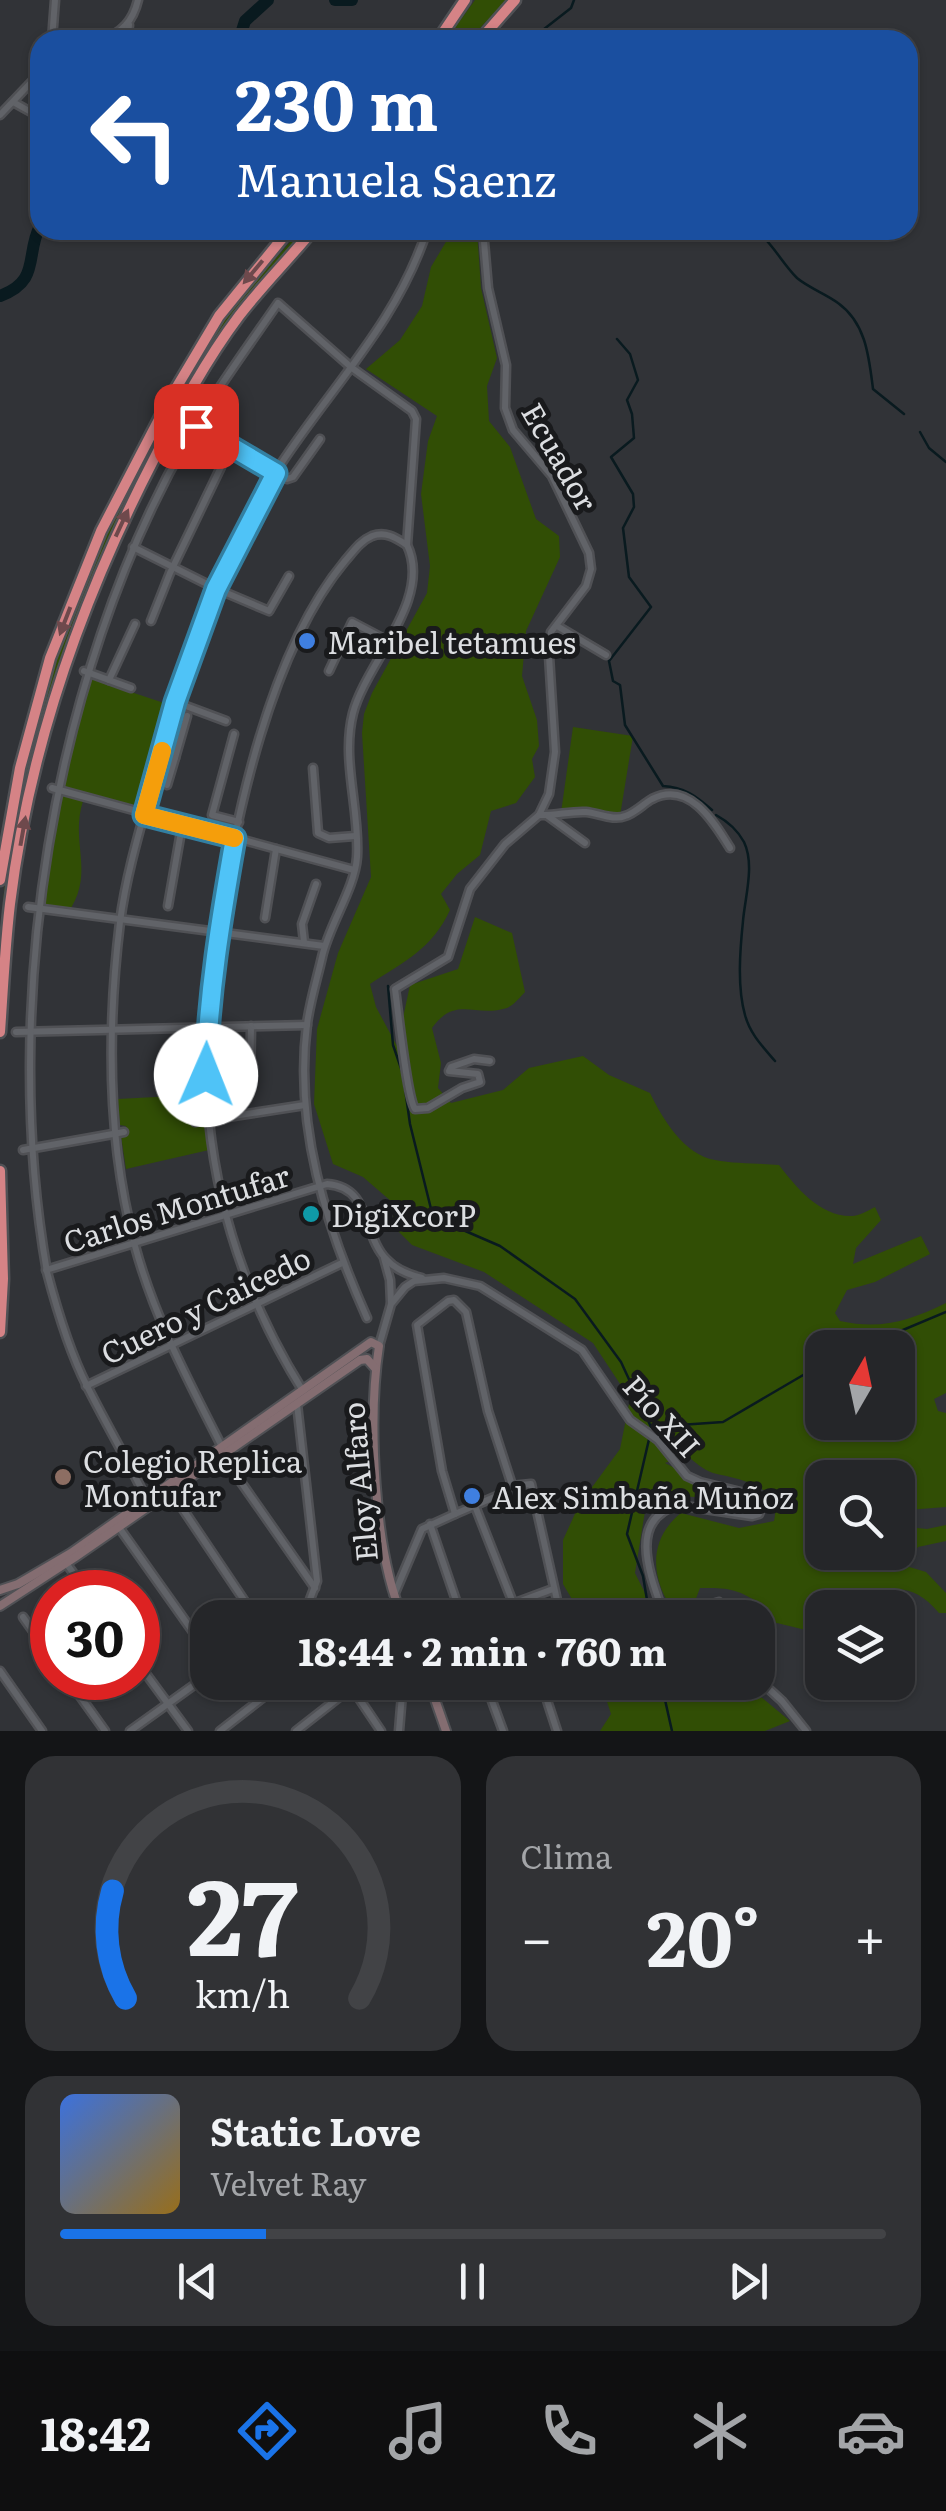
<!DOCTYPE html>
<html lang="es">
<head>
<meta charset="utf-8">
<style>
	:root { --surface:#252629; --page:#313235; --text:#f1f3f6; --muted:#a3a5a8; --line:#424346; --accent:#1a73e8 }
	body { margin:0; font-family:Literata,serif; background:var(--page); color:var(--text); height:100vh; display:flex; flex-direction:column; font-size:38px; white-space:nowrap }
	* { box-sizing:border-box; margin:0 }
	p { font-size:32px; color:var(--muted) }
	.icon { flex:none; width:55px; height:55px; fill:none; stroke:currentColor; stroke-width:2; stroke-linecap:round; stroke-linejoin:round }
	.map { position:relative; height:1731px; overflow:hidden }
	.panel { display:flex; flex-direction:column; gap:25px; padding:25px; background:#141517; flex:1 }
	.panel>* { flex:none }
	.top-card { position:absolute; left:30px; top:30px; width:888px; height:210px; border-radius:30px; box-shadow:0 2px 8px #0004,0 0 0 2px var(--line); background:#1a4fa0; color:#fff; overflow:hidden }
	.needle { width:65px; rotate:9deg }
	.tools { position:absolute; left:805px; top:1330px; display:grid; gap:20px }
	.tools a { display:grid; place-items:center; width:110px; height:110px; border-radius:20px; background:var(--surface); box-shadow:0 2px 8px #0004,0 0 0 2px var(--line); font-size:50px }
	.speed { position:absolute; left:30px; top:1570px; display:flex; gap:20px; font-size:50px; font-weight:700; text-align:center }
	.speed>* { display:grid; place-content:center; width:130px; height:130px; border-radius:50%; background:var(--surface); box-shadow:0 2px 8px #0004,0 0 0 2px var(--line); line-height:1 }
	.speed .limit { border:15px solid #d22; background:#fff; color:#111 }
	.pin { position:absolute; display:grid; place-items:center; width:85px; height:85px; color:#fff; margin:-42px; border-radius:20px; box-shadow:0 5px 15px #0006 }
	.me { position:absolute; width:110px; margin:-55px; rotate:1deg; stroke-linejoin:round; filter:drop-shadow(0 0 8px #0008) }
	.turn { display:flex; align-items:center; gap:35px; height:210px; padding:0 40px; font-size:45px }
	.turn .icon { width:130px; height:130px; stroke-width:2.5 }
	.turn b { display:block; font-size:70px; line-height:85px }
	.big { font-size:75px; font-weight:700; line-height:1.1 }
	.panel .card { flex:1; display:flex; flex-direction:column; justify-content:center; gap:15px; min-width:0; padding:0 35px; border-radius:30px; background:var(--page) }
	.panel .dial { align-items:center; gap:0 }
	.dial svg { height:260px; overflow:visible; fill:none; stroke:var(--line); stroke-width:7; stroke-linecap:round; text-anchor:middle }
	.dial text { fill:var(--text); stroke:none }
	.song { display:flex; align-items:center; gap:30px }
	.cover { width:120px; height:120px; border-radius:15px; background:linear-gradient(135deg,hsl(220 70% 55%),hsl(40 70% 35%)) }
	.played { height:10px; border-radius:5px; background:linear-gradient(90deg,var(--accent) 25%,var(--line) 25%) }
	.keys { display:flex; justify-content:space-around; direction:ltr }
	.heat { display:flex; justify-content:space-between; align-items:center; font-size:55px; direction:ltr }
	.panel .tiles { flex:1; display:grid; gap:25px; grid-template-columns:1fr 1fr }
	.card:last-child { grid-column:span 2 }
	.trip { position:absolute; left:190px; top:1600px; width:585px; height:100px; border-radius:30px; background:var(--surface); box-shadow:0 2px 8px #0004,0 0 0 2px var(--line); font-weight:700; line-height:100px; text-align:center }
	.menu { display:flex; height:160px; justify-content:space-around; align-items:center; background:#0f0f10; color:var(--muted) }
	.menu .icon { width:70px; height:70px }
	.menu .on { color:var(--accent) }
	.menu b { font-size:45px; color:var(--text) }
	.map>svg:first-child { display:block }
</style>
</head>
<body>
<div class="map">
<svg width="946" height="1731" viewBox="0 0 946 1731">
	<rect width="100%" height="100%" fill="#313337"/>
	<g fill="#314e05" fill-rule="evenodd">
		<path d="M475 0H506L469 40H446Z"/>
		<path d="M300 230H305L233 315 204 359 131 489 71 627 41 725 23 802 0 969C0 758 99 502 217 329 242 293 273 264 300 230Z"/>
		<path d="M453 230H477L481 288 497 358 487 386 489 421 510 447 536 519 559 536 560 557 526 631 522 676 537 720 539 746 532 759 535 777 516 803 491 811 480 855 457 874 441 894 450 910C432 949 405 961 370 984L376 1007 397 1046 410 985 458 969 475 917 512 933 525 992C520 997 514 1005 507 1008 474 1018 456 995 432 1028L441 1063 438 1088 451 1103 503 1090 529 1068 583 1056 609 1075 650 1093C662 1118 684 1155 715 1160 735 1164 758 1163 779 1165 796 1187 820 1217 852 1216 859 1216 869 1210 875 1207L881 1220 856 1248 853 1264 921 1236 930 1254 875 1282 847 1290 835 1313 840 1321C881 1330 909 1321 946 1303V1393L934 1399 938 1411 946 1413V1507L907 1510 898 1506V1478H822V1552H898V1526L927 1529 946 1525V1541L918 1547 906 1566 926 1572 946 1593V1613H939C913 1582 890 1585 857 1603L856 1607 822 1608V1634L777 1623 765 1626 759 1603C735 1588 728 1588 700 1588L689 1617H675C673 1608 668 1603 664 1595 650 1564 654 1535 681 1513L739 1528 774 1521C783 1485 738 1479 713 1473 703 1470 694 1461 686 1455L665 1463 740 1502 737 1507C723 1508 717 1504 704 1499 683 1493 665 1499 646 1505L635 1573 657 1617H577L576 1606 563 1584V1540L579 1505 620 1449 630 1399 593 1343 484 1272 412 1245 394 1227 392 1202 363 1177 333 1164 314 1104 317 1029 338 953 371 877 362 733 364 714 372 693 427 593 430 566 421 494 428 441 437 416 366 369 400 340 422 306 431 267ZM822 1348H898V1422H822Z"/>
		<path d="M86 677 170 705 137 810 58 785Z"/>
		<path d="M573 727 633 736 619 822 561 813Z"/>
		<path d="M56 793 83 801C70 842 94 870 71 908L36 903Z"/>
		<path d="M174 1092 203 1093 209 1150 126 1169 121 1136 127 1135 126 1126 120 1125 118 1099 174 1096Z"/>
		<path d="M601 1683H679L682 1690 693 1701 707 1694 708 1683H744L790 1721 765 1731H600L611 1714Z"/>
	</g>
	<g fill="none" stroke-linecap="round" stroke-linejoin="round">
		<g stroke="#091a1f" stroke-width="2.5">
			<path d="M530 40 571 8 574 0"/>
			<path d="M756 230C773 244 782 263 797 278 809 288 826 294 838 303 866 323 869 357 873 389L904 414"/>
			<path d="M617 339 630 354 638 380 627 400 632 414 634 438 611 457 633 494 634 507 623 528 629 577 651 607 609 661 613 681 620 685 625 725 663 786C684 787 696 796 712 810"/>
			<path d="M920 432 929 448 946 462"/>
			<path d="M716 815C727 821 738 831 744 842 755 865 745 897 743 921 740 950 737 987 745 1015 750 1034 763 1047 775 1061"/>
			<path d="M388 986 393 1045 403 1074 410 1124 433 1217 500 1246 575 1299 621 1362 651 1427 723 1422 822 1364"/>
			<path d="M860 1348 946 1312"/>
			<path d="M650 1435 627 1534 643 1576 650 1618"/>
			<path d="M661 1682 672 1731"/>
		</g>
		<g stroke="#091a1f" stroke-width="12">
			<path d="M335 0H352"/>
			<path d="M239 40 245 21 268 0"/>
			<path d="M0 296C41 281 25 255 40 226"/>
		</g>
		<defs>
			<g id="street">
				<path d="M52 40 55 0"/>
				<path d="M101 40C122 33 133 21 138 0"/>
				<path d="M127 40 129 25"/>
				<path d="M13 102 40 117"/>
				<path d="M0 115 40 73"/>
				<path d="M483 230 488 288 506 365 505 408 513 430 552 476 589 553 591 569 586 586 551 632 549 656 555 752 549 794 539 815 505 844 470 889 448 957 395 989C398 1010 407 1098 415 1109L428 1108 462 1088 480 1082 478 1074 449 1071 451 1067 474 1059 490 1061"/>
				<path d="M195 426 287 479 293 477 320 439"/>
				<path d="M133 547 217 589 269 611 289 576"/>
				<path d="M151 621 170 573 221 467"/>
				<path d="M557 626 606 655"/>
				<path d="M84 671 131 688"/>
				<path d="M329 671 352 622 390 642"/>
				<path d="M109 680 135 624"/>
				<path d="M175 702 226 721"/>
				<path d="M234 734 212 815 239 822"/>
				<path d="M161 754 175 758 187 716"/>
				<path d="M313 768 318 833 329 838 355 836"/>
				<path d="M167 785 175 758"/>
				<path d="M52 788 354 870"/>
				<path d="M539 815C555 816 570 811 586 812 598 813 614 821 625 816 635 813 643 804 652 799 689 780 714 822 730 848"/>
				<path d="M548 816 585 843"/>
				<path d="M168 906 182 826"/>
				<path d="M28 907 324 946"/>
				<path d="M265 918 276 849"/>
				<path d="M304 942 302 924 316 884"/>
				<path d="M16 1032 307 1025"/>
				<path d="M250 1089 251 1026"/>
				<path d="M195 1122 305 1105"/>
				<path d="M23 1150 124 1132"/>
				<path d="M384 1258 390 1280 391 1303"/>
				<path d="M46 1270 327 1184C372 1187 362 1236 387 1260 396 1270 410 1275 422 1278"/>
				<path d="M454 1300 466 1312 488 1411 511 1482 506 1492 455 1514 442 1471 417 1325 448 1301Z"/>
				<path d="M379 1346 391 1304 405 1287 414 1281 444 1278 480 1286 582 1350 630 1420 658 1440 687 1476 700 1482 757 1496 762 1506 759 1514 752 1516 678 1505C624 1520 653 1582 665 1618"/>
				<path d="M86 1386 342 1263"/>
				<path d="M303 1391C251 1308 219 1219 209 1121 203 1058 208 994 218 932 235 818 270 651 345 561 353 552 360 541 372 536 386 531 396 538 407 545"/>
				<path d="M222 1447C189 1382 154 1317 135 1246 107 1141 107 1029 120 922 127 868 145 813 159 760 186 661 221 560 275 473 327 391 397 324 427 230"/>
				<path d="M222 1455 315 1588"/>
				<path d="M511 1486 531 1484 561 1618"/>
				<path d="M170 1490 256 1618"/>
				<path d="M147 1500C128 1461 106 1424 87 1386 69 1351 57 1310 47 1272 0 1005 52 678 186 442 213 394 247 348 278 303L352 368 412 411 416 419 407 545C433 599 366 663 353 713 341 760 360 809 357 857 355 888 329 925 322 957 317 979 310 1001 307 1024 294 1126 326 1226 367 1318"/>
				<path d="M475 1506 519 1618"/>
				<path d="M430 1524 462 1618"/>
				<path d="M118 1526 208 1653"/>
				<path d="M66 1563 87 1592"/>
				<path d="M394 1595 422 1529 455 1514"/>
				<path d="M23 1617 52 1658"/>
				<path d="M289 1618 309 1602 317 1581 297 1404"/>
				<path d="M475 1618 553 1589"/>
				<path d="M698 1618 705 1606 719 1602 728 1609 729 1618"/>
				<path d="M138 1663 188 1731"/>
				<path d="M0 1671 42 1731"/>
				<path d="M67 1678 105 1731"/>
				<path d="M758 1679 782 1701 806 1731"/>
				<path d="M348 1682 381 1731"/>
				<path d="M485 1682 503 1731"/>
				<path d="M541 1682 557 1731"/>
				<path d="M130 1731 208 1675"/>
				<path d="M220 1731 283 1682"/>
				<path d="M296 1731 351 1688"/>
				<path d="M399 1731 403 1682"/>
			</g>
			<g id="secondary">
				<path d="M0 1590 18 1584 71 1553 371 1342 379 1346C368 1417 373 1551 403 1618"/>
				<path d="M0 1606 74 1558 360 1360 367 1359 375 1368"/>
				<path d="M429 1682 446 1731"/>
			</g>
			<g id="highway">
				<path d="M438 40 465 0"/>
				<path d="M480 40 515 0"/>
				<path d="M0 880 20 768 50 658 101 531 169 400 219 316 289 230"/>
				<path d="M0 1032C3 989 5 946 10 904 29 748 82 598 154 459 179 410 206 360 239 316 262 286 289 259 313 230"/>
				<path d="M0 1171 3 1279 0 1332"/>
			</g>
		</defs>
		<use href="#street" stroke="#505155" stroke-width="11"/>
		<use href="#secondary" stroke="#505155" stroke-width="12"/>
		<use href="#highway" stroke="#505155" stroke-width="15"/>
		<use href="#street" stroke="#616368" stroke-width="6"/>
		<use href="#secondary" stroke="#846d71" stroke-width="8"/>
		<use href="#highway" stroke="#d58386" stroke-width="10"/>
	</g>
	<defs><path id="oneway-solid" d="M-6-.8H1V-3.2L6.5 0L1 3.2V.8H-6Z" transform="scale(2.5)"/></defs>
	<g fill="#6e494c">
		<use href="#oneway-solid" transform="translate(253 272) rotate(130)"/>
		<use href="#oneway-solid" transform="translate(122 523) rotate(-65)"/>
		<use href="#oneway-solid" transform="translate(65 621) rotate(111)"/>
		<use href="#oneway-solid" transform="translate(23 831) rotate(-80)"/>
	</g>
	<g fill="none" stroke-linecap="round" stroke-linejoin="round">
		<defs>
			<path id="route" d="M196 426 276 473 216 589 175 702 144 815 235 838C221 917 208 995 206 1075"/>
		</defs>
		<use href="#route" stroke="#337fa1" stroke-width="25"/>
		<use href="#route" stroke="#4fc3f7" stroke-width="18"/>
		<path stroke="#f59e0b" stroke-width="18" d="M162 751 144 815 234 838"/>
	</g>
	<g fill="#3f7fe0" stroke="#191a1c" stroke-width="4">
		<circle cx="307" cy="641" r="10"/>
		<circle cx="472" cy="1496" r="10"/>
	</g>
	<circle fill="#0f9aa8" stroke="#191a1c" stroke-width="4" cx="311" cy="1214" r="10"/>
	<circle fill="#8d6e63" stroke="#191a1c" stroke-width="4" cx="63" cy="1477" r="10"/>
	<g text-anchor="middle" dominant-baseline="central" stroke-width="10" stroke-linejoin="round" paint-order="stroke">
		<g font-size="30" fill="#dcdee1" stroke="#191a1c">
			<text transform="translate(561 456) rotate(60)">Ecuador</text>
			<text transform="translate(176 1207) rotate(-17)">Carlos Montufar</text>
			<text transform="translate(205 1304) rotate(-26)">Cuero y Caicedo</text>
			<text transform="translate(663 1415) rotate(48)">Pío XII</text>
			<text transform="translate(358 1482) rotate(-95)">Eloy Alfaro</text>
		</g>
		<g font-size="30" fill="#dcdee1" stroke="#191a1c" text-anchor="start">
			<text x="327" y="641">Maribel tetamues</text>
			<text x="331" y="1214">DigiXcorP</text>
			<text x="83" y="1460">Colegio Replica<tspan x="83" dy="34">Montufar</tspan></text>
			<text x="492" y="1496">Alex Simbaña Muñoz</text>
		</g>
	</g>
</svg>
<div class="tools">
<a><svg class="needle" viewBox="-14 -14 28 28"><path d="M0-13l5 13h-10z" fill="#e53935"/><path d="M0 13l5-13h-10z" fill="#a3a5a8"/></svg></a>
<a><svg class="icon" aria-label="search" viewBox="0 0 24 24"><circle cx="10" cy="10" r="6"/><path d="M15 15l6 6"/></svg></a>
<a><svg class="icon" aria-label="layers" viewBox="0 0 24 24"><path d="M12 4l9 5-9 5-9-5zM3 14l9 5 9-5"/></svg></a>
</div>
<div class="speed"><div class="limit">30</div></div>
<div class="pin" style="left:196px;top:426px;background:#d93025"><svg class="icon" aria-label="arrive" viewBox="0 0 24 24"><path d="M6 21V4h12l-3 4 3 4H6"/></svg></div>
<svg class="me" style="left:206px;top:1075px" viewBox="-20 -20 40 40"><circle r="19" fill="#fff"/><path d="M0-13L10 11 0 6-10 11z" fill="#4fc3f7"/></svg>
<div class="trip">18:44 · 2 min · 760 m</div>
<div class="top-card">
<div class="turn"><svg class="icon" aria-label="left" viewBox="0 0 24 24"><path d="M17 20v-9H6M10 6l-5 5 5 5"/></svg><div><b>230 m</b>Manuela Saenz</div></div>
</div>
</div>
<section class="panel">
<div class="tiles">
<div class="card dial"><svg viewBox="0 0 100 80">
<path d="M14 69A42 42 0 1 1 86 69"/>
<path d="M14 69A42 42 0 0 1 10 36" stroke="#1a73e8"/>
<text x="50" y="56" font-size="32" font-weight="700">27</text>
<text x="50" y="72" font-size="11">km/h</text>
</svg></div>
<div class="card"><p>Clima</p>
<div class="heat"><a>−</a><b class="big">20°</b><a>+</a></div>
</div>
<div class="card">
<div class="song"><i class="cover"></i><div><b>Static Love</b><p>Velvet Ray</p></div></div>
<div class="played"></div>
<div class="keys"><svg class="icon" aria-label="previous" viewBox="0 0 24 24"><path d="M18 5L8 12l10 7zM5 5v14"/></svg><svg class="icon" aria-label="pause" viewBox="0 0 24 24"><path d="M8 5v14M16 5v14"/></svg><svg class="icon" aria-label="next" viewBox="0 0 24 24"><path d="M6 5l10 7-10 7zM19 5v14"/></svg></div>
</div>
</div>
</section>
<nav class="menu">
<b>18:42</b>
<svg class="icon on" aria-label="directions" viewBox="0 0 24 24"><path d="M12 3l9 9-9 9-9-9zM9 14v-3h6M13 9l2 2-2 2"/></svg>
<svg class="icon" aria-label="music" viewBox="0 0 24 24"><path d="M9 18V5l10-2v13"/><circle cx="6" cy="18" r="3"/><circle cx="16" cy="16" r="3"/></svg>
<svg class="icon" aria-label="phone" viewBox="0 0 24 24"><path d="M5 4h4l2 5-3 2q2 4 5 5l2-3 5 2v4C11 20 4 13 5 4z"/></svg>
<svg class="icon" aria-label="climate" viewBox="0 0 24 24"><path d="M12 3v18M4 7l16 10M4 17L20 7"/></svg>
<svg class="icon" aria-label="car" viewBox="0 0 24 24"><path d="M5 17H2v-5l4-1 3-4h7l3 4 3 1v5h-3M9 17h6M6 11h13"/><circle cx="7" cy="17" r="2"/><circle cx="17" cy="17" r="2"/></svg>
</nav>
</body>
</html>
